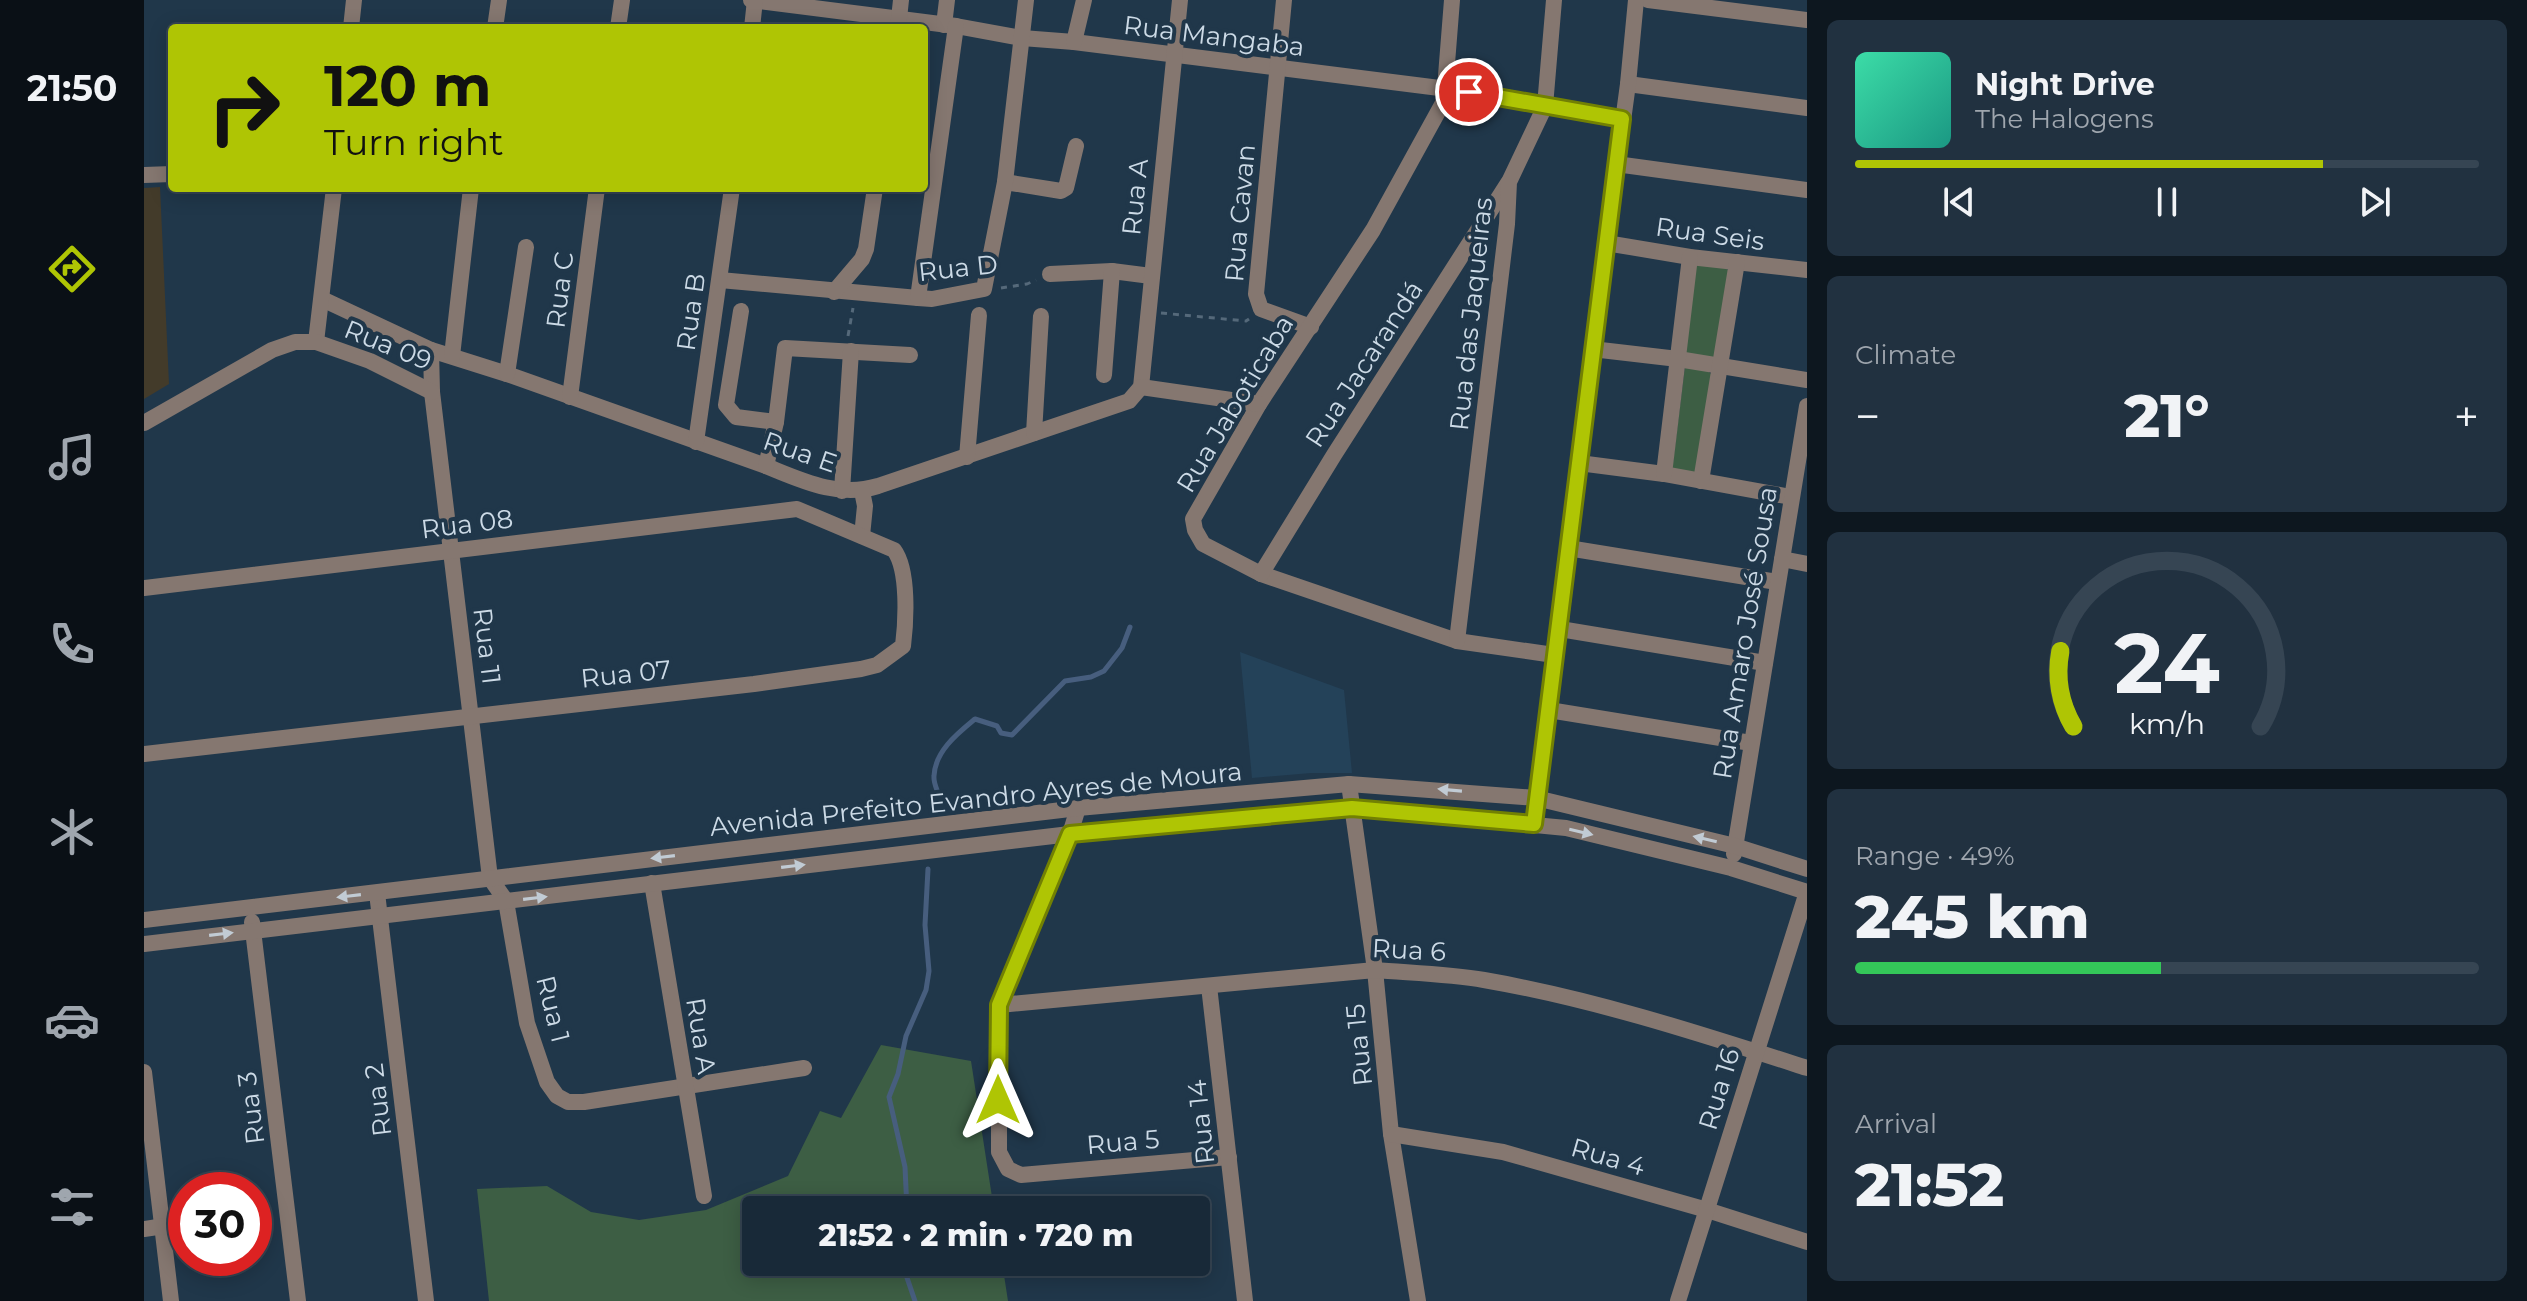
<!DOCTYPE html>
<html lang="en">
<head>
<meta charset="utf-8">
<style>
	:root { --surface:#182938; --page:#213140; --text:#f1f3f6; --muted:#9fa6ae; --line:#364553; --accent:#afc504 }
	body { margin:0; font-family:Montserrat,sans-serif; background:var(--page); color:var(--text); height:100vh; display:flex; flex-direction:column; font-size:30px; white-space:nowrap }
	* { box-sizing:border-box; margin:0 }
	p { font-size:26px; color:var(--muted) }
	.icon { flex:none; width:44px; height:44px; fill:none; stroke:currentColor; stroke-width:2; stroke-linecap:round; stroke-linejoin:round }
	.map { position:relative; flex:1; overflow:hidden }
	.panel { display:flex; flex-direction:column; gap:20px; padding:20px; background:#0d171f; width:720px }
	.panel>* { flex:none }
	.hud { position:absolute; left:24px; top:24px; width:760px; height:168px; border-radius:8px; box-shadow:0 4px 20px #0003,0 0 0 2px var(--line); background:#afc504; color:#111; overflow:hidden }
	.speed { position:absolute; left:24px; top:1172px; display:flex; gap:16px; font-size:40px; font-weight:700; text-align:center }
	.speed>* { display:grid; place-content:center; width:104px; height:104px; border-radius:50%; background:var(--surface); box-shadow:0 4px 20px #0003,0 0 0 2px var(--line); line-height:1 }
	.speed .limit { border:12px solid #d22; background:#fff; color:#111 }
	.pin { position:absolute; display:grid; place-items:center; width:68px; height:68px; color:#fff; margin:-34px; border:4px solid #fff; border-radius:50%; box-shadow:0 2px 8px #0007 }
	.me { position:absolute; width:88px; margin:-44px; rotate:0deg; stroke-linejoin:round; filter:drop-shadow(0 0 6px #0008) }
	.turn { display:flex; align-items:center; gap:28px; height:168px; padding:0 24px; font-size:36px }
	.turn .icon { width:104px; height:104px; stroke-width:2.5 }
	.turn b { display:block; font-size:56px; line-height:68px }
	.big { font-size:60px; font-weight:800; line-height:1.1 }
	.panel .card { flex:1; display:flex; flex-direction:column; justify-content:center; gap:12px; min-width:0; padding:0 28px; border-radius:12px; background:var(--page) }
	.panel .dial { align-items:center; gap:0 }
	.dial svg { height:208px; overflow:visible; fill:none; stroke:var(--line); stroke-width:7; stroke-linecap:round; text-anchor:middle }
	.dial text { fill:var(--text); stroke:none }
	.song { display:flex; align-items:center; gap:24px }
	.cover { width:96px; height:96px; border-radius:12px; background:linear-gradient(135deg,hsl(160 70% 55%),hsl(170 70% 35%)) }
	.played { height:8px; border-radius:4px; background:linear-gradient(90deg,var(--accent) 75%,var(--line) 75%) }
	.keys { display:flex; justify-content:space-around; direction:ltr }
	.heat { display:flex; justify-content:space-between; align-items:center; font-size:44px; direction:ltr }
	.charge { height:12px; border-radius:6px; background:linear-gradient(90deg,#34c759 49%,var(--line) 0) }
	.trip { position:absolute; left:598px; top:1196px; width:468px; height:80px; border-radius:8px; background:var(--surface); box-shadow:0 4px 20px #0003,0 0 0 2px var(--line); font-weight:800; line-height:80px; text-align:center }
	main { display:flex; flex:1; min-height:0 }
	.tabs { display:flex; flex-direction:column; width:144px; justify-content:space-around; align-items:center; background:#0a1016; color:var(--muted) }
	.tabs .icon { width:56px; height:56px }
	.tabs .active { color:var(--accent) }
	.tabs b { font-size:36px; color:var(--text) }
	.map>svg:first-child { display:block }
</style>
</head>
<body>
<main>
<nav class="tabs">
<b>21:50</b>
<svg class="icon active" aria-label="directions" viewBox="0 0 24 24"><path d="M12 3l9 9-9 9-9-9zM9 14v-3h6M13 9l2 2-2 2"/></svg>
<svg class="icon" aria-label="music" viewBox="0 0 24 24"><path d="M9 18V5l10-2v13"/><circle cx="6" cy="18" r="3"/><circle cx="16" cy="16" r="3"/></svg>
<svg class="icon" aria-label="phone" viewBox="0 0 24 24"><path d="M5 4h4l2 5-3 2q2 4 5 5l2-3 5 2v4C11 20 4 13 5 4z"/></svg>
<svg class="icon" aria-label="climate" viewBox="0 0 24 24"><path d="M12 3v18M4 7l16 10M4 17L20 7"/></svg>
<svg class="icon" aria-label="car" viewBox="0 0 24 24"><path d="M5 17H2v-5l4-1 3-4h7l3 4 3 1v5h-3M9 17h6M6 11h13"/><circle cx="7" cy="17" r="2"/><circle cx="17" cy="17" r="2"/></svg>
<svg class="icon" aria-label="filters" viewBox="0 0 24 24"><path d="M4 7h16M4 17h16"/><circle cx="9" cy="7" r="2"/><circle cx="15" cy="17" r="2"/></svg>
</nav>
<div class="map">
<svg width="1663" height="1301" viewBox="0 0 1663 1301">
	<rect width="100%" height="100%" fill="#20374a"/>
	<path fill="#244259" d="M1096 652 1200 690 1208 773H1167L1108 778Z"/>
	<path fill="#433b2a" d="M16 187 25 384 0 399V188Z"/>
	<g fill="#3d5e44">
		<path d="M1554 263 1580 266 1586 272 1572 358 1540 357 1550 268Z"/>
		<path d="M1541 366 1562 369 1569 376 1554 471 1547 474 1528 470Z"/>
		<path d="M737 1045 827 1061 850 1210H612V1262H858L864 1301H345L333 1189 403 1186 447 1212 495 1220 562 1210 644 1176 676 1111 697 1118Z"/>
	</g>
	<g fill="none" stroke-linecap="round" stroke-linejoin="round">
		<g stroke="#475e7e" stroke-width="5">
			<path d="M796 807C798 795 789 787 790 776 791 751 814 733 831 719L853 726 857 733 868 735 921 681 947 677 960 671 978 648 986 627"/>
			<path d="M763 1210 761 1167 745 1097 754 1074 762 1036 782 990 785 971 781 925 784 869"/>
			<path d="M760 1262V1269L771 1301"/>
		</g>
		<g stroke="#55697a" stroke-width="3" stroke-dasharray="6 6" stroke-linecap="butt">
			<path d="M857 288 883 284 892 280"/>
			<path d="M1017 313 1102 321 1105 319"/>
			<path d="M704 336 709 308"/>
		</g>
		<g stroke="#857770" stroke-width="16">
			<path d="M607 0 812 26 878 38 930 42 1351 95 1478 119"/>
			<path d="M1140 0 1112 294 1117 309 1167 327"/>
			<path d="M1308 0 1300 101 1229 230 1115 404 1049 519 1051 530 1059 544 1117 574 1313 641 1410 655"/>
			<path d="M1504 0 1663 20"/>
			<path d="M800 25 803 0"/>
			<path d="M207 28 210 0"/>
			<path d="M351 28 355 0"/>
			<path d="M474 28 478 0"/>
			<path d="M608 28 611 0"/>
			<path d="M754 28 757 0"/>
			<path d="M930 42 940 0"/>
			<path d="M1484 84 1663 108"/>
			<path d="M1472 164 1663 190"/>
			<path d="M0 175 28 174"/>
			<path d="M861 182 917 191 922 188 932 146"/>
			<path d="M1462 243 1546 257 1663 270"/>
			<path d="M906 274 968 271 1007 276"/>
			<path d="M576 280 774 298 788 299 840 289 861 182 882 0"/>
			<path d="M690 292 718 259 722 249 731 188"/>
			<path d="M774 298 812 26"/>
			<path d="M178 299 287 350 363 374 622 466C659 481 694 498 734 486L985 401 997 387 1036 0"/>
			<path d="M597 311 582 405 592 417 632 422"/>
			<path d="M172 342 190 188"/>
			<path d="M1448 349 1534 359 1663 380"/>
			<path d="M287 350 288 392 346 878 362 901 383 1023 403 1082 413 1096 424 1102H440L660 1068"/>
			<path d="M308 356 327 188"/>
			<path d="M363 374 382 247"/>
			<path d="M960 375 968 271"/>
			<path d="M997 387 1115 404"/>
			<path d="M426 397 453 188"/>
			<path d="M0 423 128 350 151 342H172L226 361 288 392"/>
			<path d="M890 433 897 316"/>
			<path d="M552 442 588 188"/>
			<path d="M823 457 835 315"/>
			<path d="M1435 463 1520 474 1647 497"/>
			<path d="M622 466 632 422 641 348 766 355"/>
			<path d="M1520 474 1546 257"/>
			<path d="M1557 481 1593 262"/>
			<path d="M698 491 707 351"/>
			<path d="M718 491 721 506 718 536"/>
			<path d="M1424 548 1633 582"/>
			<path d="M1638 559 1663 564"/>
			<path d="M1117 574 1190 455 1364 183"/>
			<path d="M0 588 653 509 750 550C765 570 762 622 759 646L733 665 717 669 610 684 0 754"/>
			<path d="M1416 629 1621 663"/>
			<path d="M1313 641 1363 224 1365 182 1401 106 1410 0"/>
			<path d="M1405 710 1607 743"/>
			<path d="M1205 784 1231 970 1247 1134 1274 1301"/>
			<path d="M934 808 926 834 855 1005V1152L864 1169 877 1175 1085 1157"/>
			<path d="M1391 808 1410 655 1416 629 1448 349 1484 84 1492 0"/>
			<path d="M1590 854 1663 406"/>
			<path d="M508 883 560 1196"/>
			<path d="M233 893 282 1301"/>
			<path d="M0 920 934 808 1205 784 1392 798 1591 846 1663 869"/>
			<path d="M108 922 154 1301"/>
			<path d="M0 944 926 834 1208 808 1422 828 1587 868 1663 892"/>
			<path d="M1065 986 1101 1301"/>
			<path d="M855 1005 1231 970C1267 973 1305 974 1340 980 1450 999 1557 1034 1663 1068"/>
			<path d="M0 1072 27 1301"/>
			<path d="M1247 1134 1359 1152 1563 1210 1663 1242"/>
			<path d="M0 1229 20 1226"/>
			<path d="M1534 1301 1663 892"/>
		</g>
	</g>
	<defs><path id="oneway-solid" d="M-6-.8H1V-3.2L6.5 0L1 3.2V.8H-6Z" transform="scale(2)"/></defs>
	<g fill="#c1cbd4">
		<use href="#oneway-solid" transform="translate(1306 790) rotate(-175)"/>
		<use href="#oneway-solid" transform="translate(1437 832) rotate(13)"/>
		<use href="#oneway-solid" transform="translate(1561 839) rotate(-167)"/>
		<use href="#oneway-solid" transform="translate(519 857) rotate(173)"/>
		<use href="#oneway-solid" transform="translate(649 866) rotate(-7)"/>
		<use href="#oneway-solid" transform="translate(205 896) rotate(173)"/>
		<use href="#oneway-solid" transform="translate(391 898) rotate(-7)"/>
		<use href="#oneway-solid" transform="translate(77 934) rotate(-7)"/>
	</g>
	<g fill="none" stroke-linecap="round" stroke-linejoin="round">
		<defs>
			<path id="route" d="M854 1100 855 1005 926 834 1208 808 1390 824 1478 119 1325 92"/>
		</defs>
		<use href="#route" stroke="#728003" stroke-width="20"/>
		<use href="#route" stroke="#afc504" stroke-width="14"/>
	</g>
	<g text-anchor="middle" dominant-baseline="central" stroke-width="8" stroke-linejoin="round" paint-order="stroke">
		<g font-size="26" fill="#ccdae6" stroke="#20374a">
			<text transform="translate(1070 36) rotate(7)">Rua Mangaba</text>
			<text transform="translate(991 197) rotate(-84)">Rua A</text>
			<text transform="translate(1096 213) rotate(-85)">Rua Cavan</text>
			<text transform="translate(1566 234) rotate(8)">Rua Seis</text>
			<text transform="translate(814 268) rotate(-6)">Rua D</text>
			<text transform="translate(416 290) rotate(-83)">Rua C</text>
			<text transform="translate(547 312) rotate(-82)">Rua B</text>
			<text transform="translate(1327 314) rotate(-84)">Rua das Jaqueiras</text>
			<text transform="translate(244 345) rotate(22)">Rua 09</text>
			<text transform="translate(1220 364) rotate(-57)">Rua Jacarandá</text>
			<text transform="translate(1091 404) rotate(-59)">Rua Jaboticaba</text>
			<text transform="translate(656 452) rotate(19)">Rua E</text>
			<text transform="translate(323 524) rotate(-7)">Rua 08</text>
			<text transform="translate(1601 633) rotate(-81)">Rua Amaro José Sousa</text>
			<text transform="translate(343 646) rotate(83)">Rua 11</text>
			<text transform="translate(482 674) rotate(-6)">Rua 07</text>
			<text transform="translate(832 799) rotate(-6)">Avenida Prefeito Evandro Ayres de Moura</text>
			<text transform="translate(1265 950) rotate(3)">Rua 6</text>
			<text transform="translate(409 1009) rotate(76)">Rua 1</text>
			<text transform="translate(557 1036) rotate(81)">Rua A</text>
			<text transform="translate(1215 1045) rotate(-96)">Rua 15</text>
			<text transform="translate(1575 1089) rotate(-73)">Rua 16</text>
			<text transform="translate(234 1100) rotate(-97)">Rua 2</text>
			<text transform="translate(107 1108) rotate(-97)">Rua 3</text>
			<text transform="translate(1057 1122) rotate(-96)">Rua 14</text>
			<text transform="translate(979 1142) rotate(-5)">Rua 5</text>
			<text transform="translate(1464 1157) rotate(16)">Rua 4</text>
		</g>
	</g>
</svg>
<div class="speed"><div class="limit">30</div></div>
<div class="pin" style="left:1325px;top:92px;background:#d93025"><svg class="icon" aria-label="arrive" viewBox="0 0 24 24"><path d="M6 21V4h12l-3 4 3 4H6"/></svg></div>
<svg class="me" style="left:854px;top:1100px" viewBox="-20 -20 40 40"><path d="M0-17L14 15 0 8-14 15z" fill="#afc504" stroke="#fff" stroke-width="4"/></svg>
<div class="trip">21:52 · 2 min · 720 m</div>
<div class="hud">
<div class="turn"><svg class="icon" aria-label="right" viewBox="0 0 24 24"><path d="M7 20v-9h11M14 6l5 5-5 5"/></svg><div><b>120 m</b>Turn right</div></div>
</div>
</div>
<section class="panel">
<div class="card">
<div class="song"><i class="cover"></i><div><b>Night Drive</b><p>The Halogens</p></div></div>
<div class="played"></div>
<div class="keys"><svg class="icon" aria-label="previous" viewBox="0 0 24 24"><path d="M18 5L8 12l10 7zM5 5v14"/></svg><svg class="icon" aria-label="pause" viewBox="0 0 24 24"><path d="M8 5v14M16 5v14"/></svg><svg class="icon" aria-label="next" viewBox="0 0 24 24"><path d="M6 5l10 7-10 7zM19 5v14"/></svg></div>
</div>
<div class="card"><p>Climate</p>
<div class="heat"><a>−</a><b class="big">21°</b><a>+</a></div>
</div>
<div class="card dial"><svg viewBox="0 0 100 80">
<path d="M14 69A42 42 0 1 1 86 69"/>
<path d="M14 69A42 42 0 0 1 9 40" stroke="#afc504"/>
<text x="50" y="56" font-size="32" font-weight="700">24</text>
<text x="50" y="72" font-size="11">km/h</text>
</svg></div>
<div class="card"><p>Range · 49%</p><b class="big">245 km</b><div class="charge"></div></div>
<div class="card"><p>Arrival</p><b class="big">21:52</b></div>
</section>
</main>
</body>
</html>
